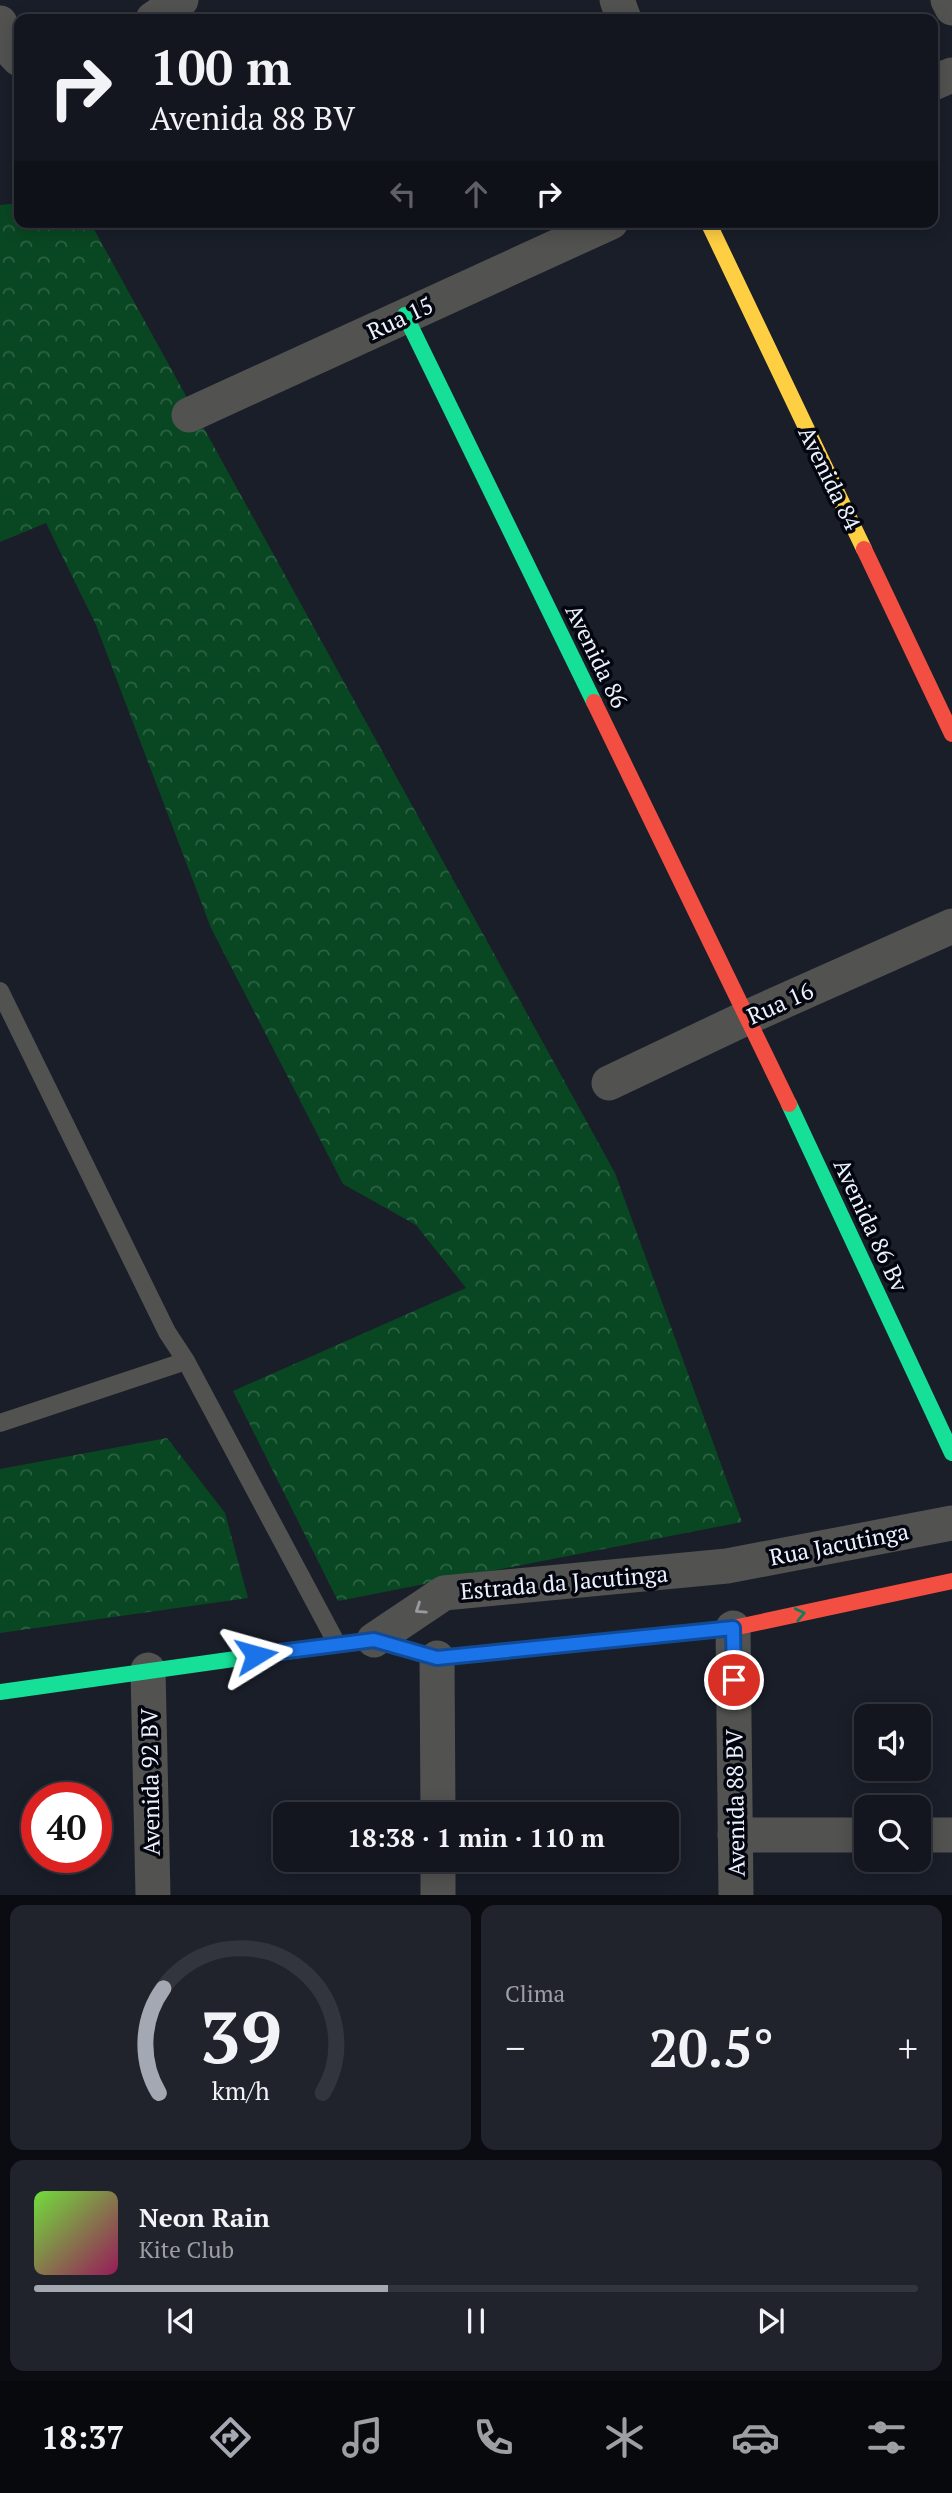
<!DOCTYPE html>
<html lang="pt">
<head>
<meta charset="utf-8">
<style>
	:root { --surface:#13161f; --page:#20232c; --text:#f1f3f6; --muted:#9d9fa4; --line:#32353d; --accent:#a3a8b3 }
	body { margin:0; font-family:"PT Serif",serif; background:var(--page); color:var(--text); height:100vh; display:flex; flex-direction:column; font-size:26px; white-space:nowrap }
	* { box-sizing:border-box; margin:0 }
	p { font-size:23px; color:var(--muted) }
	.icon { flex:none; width:38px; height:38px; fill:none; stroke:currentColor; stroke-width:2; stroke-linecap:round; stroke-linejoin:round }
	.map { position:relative; height:1895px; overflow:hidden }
	.side { display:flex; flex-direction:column; gap:10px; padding:10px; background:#0a0c11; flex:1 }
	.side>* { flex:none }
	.hud { position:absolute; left:14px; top:14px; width:924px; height:214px; border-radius:14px; box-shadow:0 4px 18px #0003,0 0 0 2px var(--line); background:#13161f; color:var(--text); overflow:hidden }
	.controls { position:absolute; left:854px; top:1704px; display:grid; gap:14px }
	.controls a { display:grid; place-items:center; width:77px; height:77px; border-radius:14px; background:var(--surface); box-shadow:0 4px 18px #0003,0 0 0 2px var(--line); font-size:35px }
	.speed { position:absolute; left:21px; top:1782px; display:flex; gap:14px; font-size:35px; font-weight:700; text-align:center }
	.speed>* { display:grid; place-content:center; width:91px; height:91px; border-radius:50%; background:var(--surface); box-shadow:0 4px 18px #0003,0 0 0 2px var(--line); line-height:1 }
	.speed .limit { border:10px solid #d22; background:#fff; color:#111 }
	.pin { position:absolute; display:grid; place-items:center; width:60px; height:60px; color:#fff; margin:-30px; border:4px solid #fff; border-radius:50%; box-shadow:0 2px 7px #0007 }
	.me { position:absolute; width:77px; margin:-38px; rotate:82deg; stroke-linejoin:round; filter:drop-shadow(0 0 5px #0008) }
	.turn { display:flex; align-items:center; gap:24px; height:147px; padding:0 21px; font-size:32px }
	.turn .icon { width:91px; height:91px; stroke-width:2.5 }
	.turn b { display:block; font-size:49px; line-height:60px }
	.lanes { display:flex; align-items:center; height:66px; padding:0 21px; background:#0003; justify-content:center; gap:35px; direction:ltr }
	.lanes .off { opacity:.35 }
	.big { font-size:52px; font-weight:700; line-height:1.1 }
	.side .card { flex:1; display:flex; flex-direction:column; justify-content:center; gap:10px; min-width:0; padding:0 24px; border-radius:14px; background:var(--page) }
	.side .dial { align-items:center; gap:0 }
	.dial svg { height:182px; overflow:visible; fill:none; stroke:var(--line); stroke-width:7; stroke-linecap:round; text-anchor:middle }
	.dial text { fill:var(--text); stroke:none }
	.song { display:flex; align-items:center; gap:21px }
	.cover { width:84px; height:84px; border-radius:10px; background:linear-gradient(135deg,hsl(100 70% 55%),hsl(330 70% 35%)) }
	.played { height:7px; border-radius:4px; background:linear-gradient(90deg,var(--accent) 40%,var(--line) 40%) }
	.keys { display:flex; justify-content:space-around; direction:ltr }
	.heat { display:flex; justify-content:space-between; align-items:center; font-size:38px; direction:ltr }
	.side .tiles { flex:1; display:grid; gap:10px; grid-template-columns:1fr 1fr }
	.card:last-child { grid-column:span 2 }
	.trip { position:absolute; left:273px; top:1802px; width:406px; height:70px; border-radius:14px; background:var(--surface); box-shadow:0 4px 18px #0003,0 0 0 2px var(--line); font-weight:700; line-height:70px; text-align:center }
	.tab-bar { display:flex; height:112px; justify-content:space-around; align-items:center; background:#08090c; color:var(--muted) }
	.tab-bar .icon { width:49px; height:49px }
	.tab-bar .current { color:var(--accent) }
	.tab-bar b { font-size:32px; color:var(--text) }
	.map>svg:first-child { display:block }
</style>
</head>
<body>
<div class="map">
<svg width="952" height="1895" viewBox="0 0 952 1895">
	<defs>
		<pattern id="forest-crowns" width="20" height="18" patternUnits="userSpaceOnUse" patternTransform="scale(1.75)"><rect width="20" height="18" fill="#094722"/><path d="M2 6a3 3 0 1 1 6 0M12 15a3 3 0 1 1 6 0" fill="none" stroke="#2d6243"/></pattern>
	</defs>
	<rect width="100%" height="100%" fill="#191e29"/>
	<g fill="url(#forest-crowns)">
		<path d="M19 203V222H90L615 1173 742 1522 338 1601 233 1391 466 1288 416 1225 343 1184 211 928 96 625 46 523 0 542V205Z"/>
		<path d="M167 1438 225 1513 248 1598 0 1633V1469Z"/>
	</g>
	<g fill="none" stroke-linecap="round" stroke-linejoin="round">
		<g stroke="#525251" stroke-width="18">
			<path d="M0 991 167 1332 186 1361 337 1644"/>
			<path d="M0 1423 186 1361"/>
		</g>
		<g stroke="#525251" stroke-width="35">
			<path d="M617 0 624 19"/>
			<path d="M948 0 952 8"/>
			<path d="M153 19 181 0"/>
			<path d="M0 23 8 47 19 59"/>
			<path d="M933 83 952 75"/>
			<path d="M189 415 611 222"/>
			<path d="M609 1083 748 1017 952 926"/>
			<path d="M733 1628 736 1895"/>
			<path d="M374 1640 444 1593 727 1566 952 1523"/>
			<path d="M437 1658 438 1815"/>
			<path d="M148 1670 153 1895"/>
			<path d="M735 1835H866"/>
			<path d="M919 1835H952"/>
			<path d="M438 1860V1895"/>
		</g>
		<g stroke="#16e098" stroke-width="16">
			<path d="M405 315 594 702"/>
			<path d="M789 1104 952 1453"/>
			<path d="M0 1692 313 1648"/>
		</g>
		<g stroke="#ffcf43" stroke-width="16">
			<path d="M708 222 864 549"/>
			<path d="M313 1648 374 1640 437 1658 625 1639"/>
		</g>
		<g stroke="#f24e42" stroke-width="16">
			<path d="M864 549 952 734"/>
			<path d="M594 702 789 1104"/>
			<path d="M625 1639 733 1628 952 1581"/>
		</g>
	</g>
	<defs><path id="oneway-chevron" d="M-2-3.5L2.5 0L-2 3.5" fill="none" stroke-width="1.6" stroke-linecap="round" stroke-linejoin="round" transform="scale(1.75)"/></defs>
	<use stroke="#989a9f" href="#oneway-chevron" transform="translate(420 1609) rotate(146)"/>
	<use stroke="#0e7e5a" href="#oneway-chevron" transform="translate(800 1614) rotate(-12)"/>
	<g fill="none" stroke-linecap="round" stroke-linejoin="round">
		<defs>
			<path id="route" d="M256 1655 374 1640 437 1658 733 1628 734 1680"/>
		</defs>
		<use href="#route" stroke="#114b97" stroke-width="18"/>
		<use href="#route" stroke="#1a73e8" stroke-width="12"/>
	</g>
	<g text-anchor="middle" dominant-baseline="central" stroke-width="7" stroke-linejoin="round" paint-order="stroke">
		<g font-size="23" fill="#edf3fe" stroke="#04060f">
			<text transform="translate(400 318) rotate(-25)">Rua 15</text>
			<text transform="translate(830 478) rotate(64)">Avenida 84</text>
			<text transform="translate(597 656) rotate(64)">Avenida 86</text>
			<text transform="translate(780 1003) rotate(-24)">Rua 16</text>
			<text transform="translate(871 1225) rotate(65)">Avenida 86 Bv</text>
			<text transform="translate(839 1544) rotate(-11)">Rua Jacutinga</text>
			<text transform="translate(564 1582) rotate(-5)">Estrada da Jacutinga</text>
			<text transform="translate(150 1782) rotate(-91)">Avenida 92 BV</text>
			<text transform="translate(735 1803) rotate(-91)">Avenida 88 BV</text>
		</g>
	</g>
</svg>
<div class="controls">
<a><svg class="icon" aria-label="sound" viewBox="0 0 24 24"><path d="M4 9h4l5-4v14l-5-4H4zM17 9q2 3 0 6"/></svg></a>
<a><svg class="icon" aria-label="search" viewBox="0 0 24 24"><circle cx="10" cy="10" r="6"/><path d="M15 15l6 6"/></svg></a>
</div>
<div class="speed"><div class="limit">40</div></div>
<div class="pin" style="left:734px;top:1680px;background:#d93025"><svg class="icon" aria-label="arrive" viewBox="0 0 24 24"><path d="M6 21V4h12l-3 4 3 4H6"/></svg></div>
<svg class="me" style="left:256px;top:1655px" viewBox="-20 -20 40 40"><path d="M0-17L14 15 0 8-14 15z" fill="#1a73e8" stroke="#fff" stroke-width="4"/></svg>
<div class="trip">18:38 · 1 min · 110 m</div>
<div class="hud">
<div class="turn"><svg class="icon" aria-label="right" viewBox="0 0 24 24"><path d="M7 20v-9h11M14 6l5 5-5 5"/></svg><div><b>100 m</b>Avenida 88 BV</div></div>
<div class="lanes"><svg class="icon off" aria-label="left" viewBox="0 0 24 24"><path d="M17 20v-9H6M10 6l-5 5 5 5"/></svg><svg class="icon off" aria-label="ahead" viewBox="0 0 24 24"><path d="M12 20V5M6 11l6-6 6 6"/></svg><svg class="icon" aria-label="right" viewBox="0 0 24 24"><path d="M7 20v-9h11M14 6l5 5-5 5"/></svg></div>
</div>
</div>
<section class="side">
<div class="tiles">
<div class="card dial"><svg viewBox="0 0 100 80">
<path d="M14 69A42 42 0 1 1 86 69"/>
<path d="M14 69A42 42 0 0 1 16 23" stroke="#a3a8b3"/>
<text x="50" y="56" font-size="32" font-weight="700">39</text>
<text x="50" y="72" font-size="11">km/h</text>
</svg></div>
<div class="card"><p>Clima</p>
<div class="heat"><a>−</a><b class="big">20.5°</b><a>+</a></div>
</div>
<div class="card">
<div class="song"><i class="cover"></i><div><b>Neon Rain</b><p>Kite Club</p></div></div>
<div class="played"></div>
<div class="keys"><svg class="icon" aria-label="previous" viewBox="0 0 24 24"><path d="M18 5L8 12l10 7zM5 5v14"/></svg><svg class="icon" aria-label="pause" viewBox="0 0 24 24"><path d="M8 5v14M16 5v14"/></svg><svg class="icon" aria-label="next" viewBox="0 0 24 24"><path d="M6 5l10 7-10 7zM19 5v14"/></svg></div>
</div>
</div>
</section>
<nav class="tab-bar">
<b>18:37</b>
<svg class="icon current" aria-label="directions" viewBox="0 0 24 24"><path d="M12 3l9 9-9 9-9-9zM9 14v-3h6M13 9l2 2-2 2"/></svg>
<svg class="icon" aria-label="music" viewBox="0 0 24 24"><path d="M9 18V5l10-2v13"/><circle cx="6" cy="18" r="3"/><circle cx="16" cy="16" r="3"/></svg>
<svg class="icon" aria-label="phone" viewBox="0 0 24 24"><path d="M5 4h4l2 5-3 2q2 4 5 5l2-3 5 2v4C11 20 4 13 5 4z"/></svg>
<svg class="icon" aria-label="climate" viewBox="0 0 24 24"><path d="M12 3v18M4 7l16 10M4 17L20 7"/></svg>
<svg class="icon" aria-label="car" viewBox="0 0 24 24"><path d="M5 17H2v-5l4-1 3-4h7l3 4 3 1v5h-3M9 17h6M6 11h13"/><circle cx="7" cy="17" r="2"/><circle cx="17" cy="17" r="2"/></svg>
<svg class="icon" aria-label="filters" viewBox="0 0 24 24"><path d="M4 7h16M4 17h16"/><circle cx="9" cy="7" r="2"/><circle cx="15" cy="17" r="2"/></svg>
</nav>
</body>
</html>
